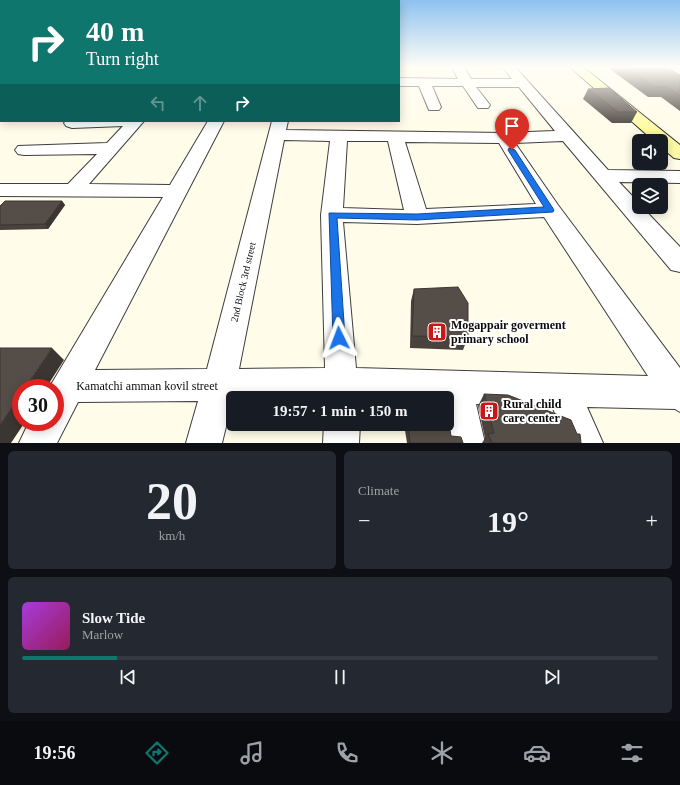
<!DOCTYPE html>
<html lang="en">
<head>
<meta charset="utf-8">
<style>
	:root { --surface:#171b24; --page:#242831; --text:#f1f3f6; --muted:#9ea1a6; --line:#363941; --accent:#0f766e }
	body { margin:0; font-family:"Times New Roman",serif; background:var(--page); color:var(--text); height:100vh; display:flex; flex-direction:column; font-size:15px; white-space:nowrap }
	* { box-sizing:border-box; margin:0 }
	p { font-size:13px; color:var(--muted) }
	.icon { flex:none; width:22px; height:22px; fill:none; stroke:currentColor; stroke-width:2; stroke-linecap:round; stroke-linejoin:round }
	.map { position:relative; height:443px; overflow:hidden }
	.drawer { display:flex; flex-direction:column; gap:8px; padding:8px; background:#0d0f14; flex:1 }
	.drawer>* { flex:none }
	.hud { position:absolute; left:0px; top:0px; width:400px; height:122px; box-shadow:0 2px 10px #0003; background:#0f766e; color:#fff; overflow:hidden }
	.fabs { position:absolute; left:632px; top:134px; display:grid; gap:8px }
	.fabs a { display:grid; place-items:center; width:36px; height:36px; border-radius:6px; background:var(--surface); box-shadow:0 2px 10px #0003; font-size:20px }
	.speed { position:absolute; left:12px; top:379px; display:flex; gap:8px; font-size:20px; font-weight:700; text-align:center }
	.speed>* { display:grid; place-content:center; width:52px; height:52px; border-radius:50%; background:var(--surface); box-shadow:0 2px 10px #0003; line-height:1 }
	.speed .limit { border:6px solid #d22; background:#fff; color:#111 }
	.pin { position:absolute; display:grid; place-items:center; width:34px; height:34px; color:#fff; margin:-41px -17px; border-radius:50% 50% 50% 0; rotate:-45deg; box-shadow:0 0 4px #0007 }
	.pin .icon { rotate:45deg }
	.me { position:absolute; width:44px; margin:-22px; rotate:357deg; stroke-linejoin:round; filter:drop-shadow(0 0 3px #0008) }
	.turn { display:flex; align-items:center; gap:14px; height:84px; padding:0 20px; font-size:18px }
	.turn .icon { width:52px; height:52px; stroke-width:2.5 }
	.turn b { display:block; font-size:28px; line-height:34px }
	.lanes { display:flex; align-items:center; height:38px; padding:0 20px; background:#0003; justify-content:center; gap:20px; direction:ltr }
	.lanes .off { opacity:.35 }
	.big { font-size:30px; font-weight:600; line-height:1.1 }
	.drawer .widget { flex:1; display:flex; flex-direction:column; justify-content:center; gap:6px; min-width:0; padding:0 14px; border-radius:6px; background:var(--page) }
	.drawer .dial { align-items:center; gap:0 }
	.dial b { font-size:52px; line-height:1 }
	.song { display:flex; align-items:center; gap:12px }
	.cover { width:48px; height:48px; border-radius:6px; background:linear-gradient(135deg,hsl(280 70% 55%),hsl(330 70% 35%)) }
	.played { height:4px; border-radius:2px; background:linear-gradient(90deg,var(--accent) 15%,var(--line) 15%) }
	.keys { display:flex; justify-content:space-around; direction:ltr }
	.heat { display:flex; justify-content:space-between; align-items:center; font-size:22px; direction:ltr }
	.drawer .tiles { flex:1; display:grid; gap:8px; grid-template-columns:1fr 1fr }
	.widget:last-child { grid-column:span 2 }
	.trip { position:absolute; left:226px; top:391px; width:228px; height:40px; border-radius:6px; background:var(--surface); box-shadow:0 2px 10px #0003; font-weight:600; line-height:40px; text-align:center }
	.tab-bar { display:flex; height:64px; justify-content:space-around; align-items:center; background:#090b0e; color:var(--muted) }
	.tab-bar .icon { width:28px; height:28px }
	.tab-bar .current { color:var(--accent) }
	.tab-bar b { font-size:18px; color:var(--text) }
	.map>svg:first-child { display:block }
</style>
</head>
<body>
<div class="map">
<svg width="680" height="443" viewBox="0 0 680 443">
	<rect width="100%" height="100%" fill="#fffcea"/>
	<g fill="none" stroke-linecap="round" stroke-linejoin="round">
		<defs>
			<g id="minor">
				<path d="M452 67H464L471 79H512L503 67H515L608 170 680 171V183L619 182 639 203V207H642L680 247V272L671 270 563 141 515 143 558 205 680 368V412L675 409 587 407 603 443H567L552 406 476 404 485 443H449L446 424 447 398H233L222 443H186L198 401 78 402 57 443H19L29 422H55V388H49L163 197 0 196V184H68L97 154 24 155 18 154 15 150 18 146 107 143 123 126 72 128 66 126 64 123 66 121H144L89 184 170 185 208 121H224L95 370 207 369 272 121H288L286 130 504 133 555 131 519 87H476L490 105 488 108H478L463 86H432L441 107 439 110H429L419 86H399V78L458 79ZM284 140 330 141 321 215 325 368 239 369ZM347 141H388L404 210 343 208ZM405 142 499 143 536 204 426 209ZM544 217 648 376 356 368 343 222 417 224Z"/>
				<path d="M0 81H1L0 90Z"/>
				<path d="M324 424H360L359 443H323Z"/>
			</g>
			<path id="secondary" d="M570 67H583L680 145V159L674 158 661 147V141H654Z"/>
		</defs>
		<use href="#minor" stroke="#3e3e3e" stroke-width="2"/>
		<use href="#secondary" stroke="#2d2d2d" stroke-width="2"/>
		<use href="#minor" fill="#fff" fill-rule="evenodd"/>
		<use href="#secondary" fill="#fffaa5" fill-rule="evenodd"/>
	</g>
	<g fill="#49423d">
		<path d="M607 67H666L680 75V111L661 97H648Z"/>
		<path d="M588 89 637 112 631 123H612L583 99Z"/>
		<path d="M62 201 65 205 48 229 0 230V206Z"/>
		<path d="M414 289 468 337 463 350 410 348 411 301Z"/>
		<path d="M484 394 581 443H482L485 438 478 406Z"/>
		<path d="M404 424H447L451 436 463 443H407Z"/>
	</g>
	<g fill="#3c3632">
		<path d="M62 201 65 205 48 229 45 224Z"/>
		<path d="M52 348 64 360 46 388H25Z"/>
		<path d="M21 394V422H25L11 443H0V425Z"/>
	</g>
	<g fill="#554d47" stroke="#3c3632">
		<path d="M624 67H666L680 75V96L667 87H654Z"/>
		<path d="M609 88 637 112H618L588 89Z"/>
		<path d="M5 201H62L45 224 0 225V206Z"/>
		<path d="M458 287 468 303V337L412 336 414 289Z"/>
		<path d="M0 348H52L25 388H21V394L0 425Z"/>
		<path d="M484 394 508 395 571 420 577 434H580L581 443H492L488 434 494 433Z"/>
		<path d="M447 404H449L448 417 451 436 461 437 463 443H410L408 424H447Z"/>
	</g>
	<linearGradient id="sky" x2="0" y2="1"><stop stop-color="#8ec2f0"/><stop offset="0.52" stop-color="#fffef6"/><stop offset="1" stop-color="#fffef6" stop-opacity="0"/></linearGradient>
	<rect width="680" height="129" fill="url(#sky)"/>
	<path fill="#1a73e8" stroke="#114b97" d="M509 148 515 150 554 210 553 212 417 220 337 218 345 338 344 342 339 344 335 342 333 338 329 213 417 214 544 207 508 150Z"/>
	<defs>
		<symbol id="building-square" viewBox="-11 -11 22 22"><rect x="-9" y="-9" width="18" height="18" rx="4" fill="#c91715" stroke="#fff"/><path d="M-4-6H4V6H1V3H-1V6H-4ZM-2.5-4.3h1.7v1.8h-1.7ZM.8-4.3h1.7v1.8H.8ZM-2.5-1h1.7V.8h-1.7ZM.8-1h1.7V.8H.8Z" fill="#fff"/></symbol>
	</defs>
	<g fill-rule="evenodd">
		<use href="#building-square" x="426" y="321" width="22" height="22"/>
		<use href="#building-square" x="478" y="400" width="22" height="22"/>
	</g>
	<g text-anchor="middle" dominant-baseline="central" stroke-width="4" stroke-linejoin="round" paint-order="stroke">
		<g font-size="10" fill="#0b0b0b" stroke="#fff">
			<text transform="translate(243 282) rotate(-77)">2nd Block 3rd street</text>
		</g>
		<g font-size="12" font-weight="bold" fill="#0b0b0b" stroke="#fff" text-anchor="start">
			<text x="451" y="325">Mogappair goverment<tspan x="451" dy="14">primary school</tspan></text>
			<text x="503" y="404">Rural child<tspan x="503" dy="14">care center</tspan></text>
		</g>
		<g font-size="12" fill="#0b0b0b" stroke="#fff">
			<text x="147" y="386">Kamatchi amman kovil street</text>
		</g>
	</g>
</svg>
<div class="fabs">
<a><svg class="icon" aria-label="sound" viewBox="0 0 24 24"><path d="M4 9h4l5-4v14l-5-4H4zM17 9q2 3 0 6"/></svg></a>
<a><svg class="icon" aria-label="layers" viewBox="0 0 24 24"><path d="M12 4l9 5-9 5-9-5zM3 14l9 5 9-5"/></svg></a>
</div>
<div class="speed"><div class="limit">30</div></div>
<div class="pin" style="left:512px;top:150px;background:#d93025"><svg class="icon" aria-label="arrive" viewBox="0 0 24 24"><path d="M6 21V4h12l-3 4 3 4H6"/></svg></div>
<svg class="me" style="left:339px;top:338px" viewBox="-20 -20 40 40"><path d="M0-17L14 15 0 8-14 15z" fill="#1a73e8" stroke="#fff" stroke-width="4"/></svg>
<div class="trip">19:57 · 1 min · 150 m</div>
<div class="hud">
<div class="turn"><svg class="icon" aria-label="right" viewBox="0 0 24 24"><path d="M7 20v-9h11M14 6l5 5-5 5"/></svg><div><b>40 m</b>Turn right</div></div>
<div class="lanes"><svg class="icon off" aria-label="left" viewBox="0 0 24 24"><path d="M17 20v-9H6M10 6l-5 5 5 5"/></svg><svg class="icon off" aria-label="ahead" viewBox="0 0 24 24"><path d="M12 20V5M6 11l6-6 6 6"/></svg><svg class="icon" aria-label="right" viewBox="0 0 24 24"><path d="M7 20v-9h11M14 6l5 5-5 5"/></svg></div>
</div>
</div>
<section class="drawer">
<div class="tiles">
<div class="widget dial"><b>20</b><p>km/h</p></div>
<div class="widget"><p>Climate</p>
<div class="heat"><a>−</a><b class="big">19°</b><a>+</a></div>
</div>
<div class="widget">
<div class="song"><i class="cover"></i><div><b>Slow Tide</b><p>Marlow</p></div></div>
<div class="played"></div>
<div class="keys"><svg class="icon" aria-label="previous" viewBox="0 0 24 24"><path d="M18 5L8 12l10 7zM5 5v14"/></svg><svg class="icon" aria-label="pause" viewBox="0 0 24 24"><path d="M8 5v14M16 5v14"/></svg><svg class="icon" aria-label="next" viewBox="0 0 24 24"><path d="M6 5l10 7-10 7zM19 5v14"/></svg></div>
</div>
</div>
</section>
<nav class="tab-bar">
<b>19:56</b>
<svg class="icon current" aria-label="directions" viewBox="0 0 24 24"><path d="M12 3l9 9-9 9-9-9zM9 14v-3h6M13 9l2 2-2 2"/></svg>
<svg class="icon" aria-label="music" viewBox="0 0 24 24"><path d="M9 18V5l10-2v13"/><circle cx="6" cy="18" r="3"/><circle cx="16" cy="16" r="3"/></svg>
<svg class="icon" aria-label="phone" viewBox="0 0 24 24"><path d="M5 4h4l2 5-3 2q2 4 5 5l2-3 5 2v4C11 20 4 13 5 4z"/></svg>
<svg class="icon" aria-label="climate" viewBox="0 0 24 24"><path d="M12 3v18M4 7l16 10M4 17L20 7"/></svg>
<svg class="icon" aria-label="car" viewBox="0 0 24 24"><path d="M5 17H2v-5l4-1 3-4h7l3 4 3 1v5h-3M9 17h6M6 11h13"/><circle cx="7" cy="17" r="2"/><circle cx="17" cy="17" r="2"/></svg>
<svg class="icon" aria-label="filters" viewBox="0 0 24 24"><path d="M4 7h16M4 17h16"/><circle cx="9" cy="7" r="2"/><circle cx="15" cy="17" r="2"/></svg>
</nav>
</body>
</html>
